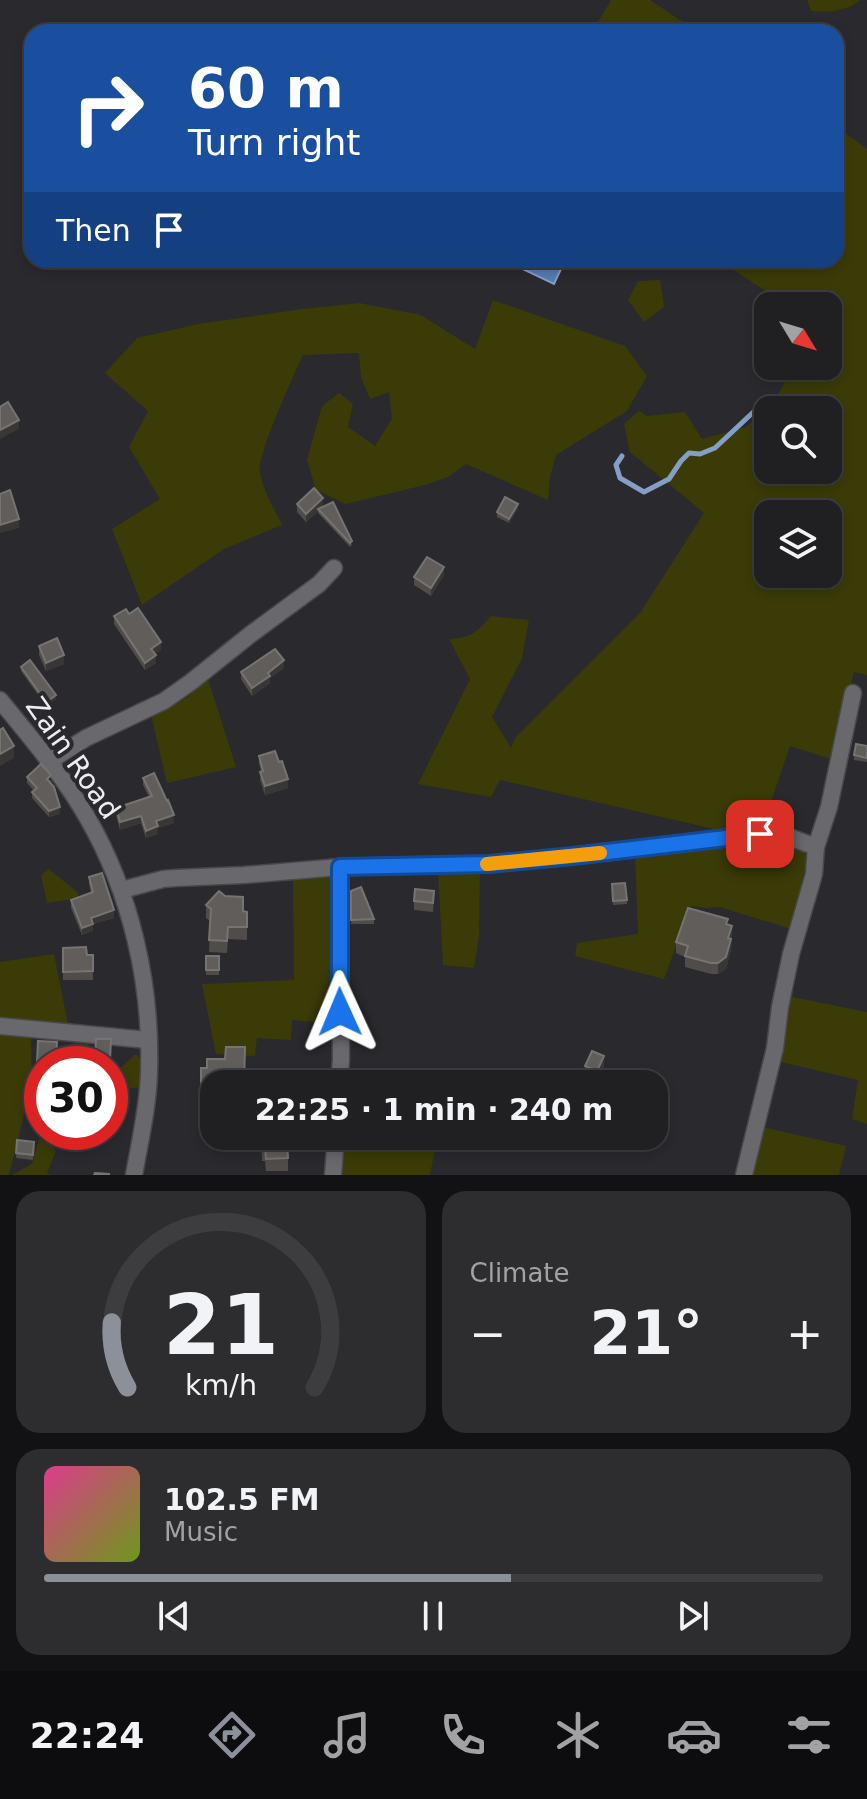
<!DOCTYPE html>
<html lang="en">
<head>
<meta charset="utf-8">
<style>
	:root { --surface:#201f22; --page:#2d2c2f; --text:#f1f3f6; --muted:#a2a2a5; --line:#3d3d40; --accent:#8c9099 }
	body { margin:0; font-family:"DejaVu Sans",sans-serif; background:var(--page); color:var(--text); height:100vh; display:flex; flex-direction:column; font-size:30px; white-space:nowrap }
	* { box-sizing:border-box; margin:0 }
	p { font-size:26px; color:var(--muted) }
	.icon { flex:none; width:44px; height:44px; fill:none; stroke:currentColor; stroke-width:2; stroke-linecap:round; stroke-linejoin:round }
	.map { position:relative; height:1175px; overflow:hidden }
	.side { display:flex; flex-direction:column; gap:16px; padding:16px; background:#121113; flex:1 }
	.side>* { flex:none }
	.banner { position:absolute; left:24px; top:24px; width:820px; height:244px; border-radius:24px; box-shadow:0 4px 12px #0003,0 0 0 2px var(--line); background:#1a4fa0; color:#fff; overflow:hidden }
	.needle { width:52px; rotate:128deg }
	.fabs { position:absolute; left:754px; top:292px; display:grid; gap:16px }
	.fabs a { display:grid; place-items:center; width:88px; height:88px; border-radius:16px; background:var(--surface); box-shadow:0 4px 12px #0003,0 0 0 2px var(--line); font-size:40px }
	.speed { position:absolute; left:24px; top:1046px; display:flex; gap:16px; font-size:40px; font-weight:700; text-align:center }
	.speed>* { display:grid; place-content:center; width:104px; height:104px; border-radius:50%; background:var(--surface); box-shadow:0 4px 12px #0003,0 0 0 2px var(--line); line-height:1 }
	.speed .limit { border:12px solid #d22; background:#fff; color:#111 }
	.pin { position:absolute; display:grid; place-items:center; width:68px; height:68px; color:#fff; margin:-34px; border-radius:16px; box-shadow:0 4px 12px #0006 }
	.me { position:absolute; width:88px; margin:-44px; rotate:359deg; stroke-linejoin:round; filter:drop-shadow(0 0 6px #0008) }
	.turn { display:flex; align-items:center; gap:28px; height:168px; padding:0 32px; font-size:36px }
	.turn .icon { width:104px; height:104px; stroke-width:2.5 }
	.turn b { display:block; font-size:56px; line-height:68px }
	.then { display:flex; align-items:center; height:76px; padding:0 32px; background:#0003; gap:16px; font-size:30px }
	.big { font-size:60px; font-weight:800; line-height:1.1 }
	.side .tile { flex:1; display:flex; flex-direction:column; justify-content:center; gap:12px; min-width:0; padding:0 28px; border-radius:24px; background:var(--page) }
	.side .dial { align-items:center; gap:0 }
	.dial svg { height:208px; overflow:visible; fill:none; stroke:var(--line); stroke-width:7; stroke-linecap:round; text-anchor:middle }
	.dial text { fill:var(--text); stroke:none }
	.song { display:flex; align-items:center; gap:24px }
	.cover { width:96px; height:96px; border-radius:12px; background:linear-gradient(135deg,hsl(330 70% 55%),hsl(80 70% 35%)) }
	.played { height:8px; border-radius:4px; background:linear-gradient(90deg,var(--accent) 60%,var(--line) 60%) }
	.keys { display:flex; justify-content:space-around; direction:ltr }
	.heat { display:flex; justify-content:space-between; align-items:center; font-size:44px; direction:ltr }
	.side .tiles { flex:1; display:grid; gap:16px; grid-template-columns:1fr 1fr }
	.tile:last-child { grid-column:span 2 }
	.trip { position:absolute; left:200px; top:1070px; width:468px; height:80px; border-radius:24px; background:var(--surface); box-shadow:0 4px 12px #0003,0 0 0 2px var(--line); font-weight:800; line-height:80px; text-align:center }
	.tabs { display:flex; height:128px; justify-content:space-around; align-items:center; background:#0d0c0e; color:var(--muted) }
	.tabs .icon { width:56px; height:56px }
	.tabs .on { color:var(--accent) }
	.tabs b { font-size:36px; color:var(--text) }
	.map>svg:first-child { display:block }
</style>
</head>
<body>
<div class="map">
<svg width="867" height="1175" viewBox="0 0 867 1175">
	<rect width="100%" height="100%" fill="#2a292e"/>
	<g fill="#3a3b07" fill-rule="evenodd">
		<path d="M611 0H650L698 32H592Z"/>
		<path d="M807 0H861C846 11 829 13 811 11Z"/>
		<path d="M836 126 867 149V675L854 672 834 760 790 746 762 828 727 832 500 780 491 797 418 784 470 679 449 639C471 638 477 632 491 616L529 620 522 658 492 717 511 748 515 738 640 613 704 513 630 452 624 424 639 411 647 416 685 412 702 439 746 427 775 400 794 366H828V306H789L718 260H836ZM768 410H828V470H768ZM768 514H828V574H768Z"/>
		<path d="M660 280 664 307 644 322 628 300 638 281Z"/>
		<path d="M493 300 625 346 647 376 627 411 556 455 550 477 548 500 466 464 448 477 425 485 346 504 316 490 307 460 322 406 339 393 353 404 348 427 375 446 392 419 389 392 370 399 361 377 359 353 303 355C294 375 257 454 260 472 263 491 274 508 282 525L224 549 142 605 112 529 160 499 129 447 148 411 105 373 137 338 198 324 302 309 359 303 421 315 475 349Z"/>
		<path d="M208 679 236 767 167 783 151 715 185 699Z"/>
		<path d="M786 839 808 856 791 929 720 907 707 908 691 906 664 979 575 956 577 943 638 934 635 854Z"/>
		<path d="M480 868 479 936 474 968 443 965 438 870Z"/>
		<path d="M49 869 77 892 79 898 47 903 41 875Z"/>
		<path d="M332 871V1024L292 1020 291 1040 257 1038 255 1056 216 1054 202 984 294 980 293 876Z"/>
		<path d="M54 954 68 1024 0 1020V962Z"/>
		<path d="M788 996 867 1012V1124L852 1119 858 1080 772 1060Z"/>
		<path d="M0 1034 31 1035 32 1083 9 1175H0Z"/>
		<path d="M86 1039 93 1054 91 1064H62L64 1047Z"/>
		<path d="M136 1054 145 1065 140 1087 128 1089 122 1084 110 1092V1073L116 1072Z"/>
		<path d="M758 1126 846 1146 839 1175H748Z"/>
		<path d="M44 1136 56 1151 47 1173 51 1175H12L32 1164 39 1140Z"/>
		<path d="M340 1136 435 1149 430 1175H335Z"/>
	</g>
	<path fill="#577cb3" stroke="#849ec5" stroke-width="2" d="M511 260H549L550 263 561 269 554 284 510 263Z"/>
	<g fill="none" stroke-linecap="round" stroke-linejoin="round">
		<g stroke="#849ec5" stroke-width="5">
			<path d="M396 265 403 260"/>
			<path d="M622 456 616 465 620 478 644 492 669 479 681 461 689 453 700 454 715 448 763 403"/>
		</g>
		<defs>
			<g id="minor">
				<path d="M0 700C30 737 63 775 87 817 131 893 152 984 149 1073 148 1107 140 1141 134 1175"/>
				<path d="M48 762 86 738 164 701 191 682 251 634 319 584 334 568"/>
				<path d="M122 890 163 879 176 878 244 875 340 867 489 864 573 856 760 834 792 838 816 847"/>
				<path d="M0 1026 148 1040"/>
				<path d="M339 1084 341 1060 340 867"/>
				<path d="M333 1175 336 1136"/>
				<path d="M744 1175 775 1048 780 1007 791 954 814 874 816 847 829 807 853 693"/>
			</g>
		</defs>
		<use href="#minor" stroke="#48474a" stroke-width="19"/>
		<use href="#minor" stroke="#68686d" stroke-width="16"/>
	</g>
	<g fill="#4f4c49">
		<path d="M297 504 323 506 352 545 350 547 318 513V511L306 522 297 512Z"/>
		<path d="M518 508 509 523 497 517V512Z"/>
		<path d="M444 575 431 596 414 585V577Z"/>
		<path d="M129 614 161 650 155 654 156 663 145 670 114 624V616Z"/>
		<path d="M39 646 64 664 46 671 39 655Z"/>
		<path d="M21 667 56 699 46 706 21 671Z"/>
		<path d="M284 668 270 678V683L252 696 241 679V672Z"/>
		<path d="M867 746V762L854 760V755Z"/>
		<path d="M259 756 288 788 265 795 260 780 261 771 259 764Z"/>
		<path d="M27 777 51 781 60 814 49 817 32 798V792L34 791 27 783Z"/>
		<path d="M143 778 174 823 158 828V834L146 838 141 823 120 830 116 815V808L149 797 143 785Z"/>
		<path d="M89 877 114 918 93 924V931L82 935 71 908V900L91 893 89 884Z"/>
		<path d="M625 883 627 904 613 905 612 884Z"/>
		<path d="M351 891 374 919V924H351Z"/>
		<path d="M434 899 433 912 414 910V901Z"/>
		<path d="M206 905 247 912V940L228 939 227 953 209 952 210 921 206 918Z"/>
		<path d="M728 925 732 926 731 950 726 969 718 974H711L685 967V957L676 953V942Z"/>
		<path d="M63 948 87 955H93V980H63Z"/>
		<rect x="206" y="956" width="13" height="19"/>
		<path d="M96 1039H111L110 1069V1064H95Z"/>
		<path d="M38 1041 56 1064H42V1071H37Z"/>
		<path d="M245 1047 214 1084V1103L213 1096H201V1068H207L225 1059Z"/>
		<path d="M604 1065 597 1080 585 1074V1066Z"/>
		<path d="M48 1132H61L60 1136Z"/>
		<path d="M261 1136H295V1151H288V1171H266L265 1161H262Z"/>
		<path d="M17 1140 34 1142 33 1160 16 1158Z"/>
	</g>
	<g fill="#393736">
		<path d="M19 420V429L0 439V430Z"/>
		<path d="M323 498V506L306 522V514Z"/>
		<path d="M518 504V508L509 523V519Z"/>
		<path d="M19 519V528L0 533V525Z"/>
		<path d="M444 567V575L431 596V588Z"/>
		<path d="M161 642V650L151 657V649Z"/>
		<path d="M64 655V664L46 671V663Z"/>
		<path d="M156 655V663L145 670V663Z"/>
		<path d="M284 660V668L270 678V683L252 696V688L268 673Z"/>
		<path d="M56 695V699L46 706V702Z"/>
		<path d="M14 746V758L0 766V754Z"/>
		<path d="M288 779V788L265 795V786Z"/>
		<path d="M60 807V814L49 817V811Z"/>
		<path d="M174 815V823L158 828V834L146 838V831L156 821Z"/>
		<path d="M141 816V823L120 830V822Z"/>
		<path d="M114 910V918L93 924V931L82 935V928L91 918Z"/>
		<path d="M732 926 731 950 726 969 718 974V963L728 938Z"/>
		<path d="M604 1056V1065L597 1080V1071Z"/>
	</g>
	<g fill="#605d5b" stroke="#767472" stroke-width="2">
		<path d="M8 402 19 420 0 430V407Z"/>
		<path d="M314 488 323 498 306 514 297 504Z"/>
		<path d="M10 490 19 519 0 525V494Z"/>
		<path d="M505 497 518 504 509 519 497 512Z"/>
		<path d="M333 502 352 541 350 543 318 509Z"/>
		<path d="M427 557 444 567 431 588 414 577Z"/>
		<path d="M138 608 161 642 151 649 156 655 145 663 114 616 126 609 129 614Z"/>
		<path d="M57 638 64 655 46 663 39 646Z"/>
		<path d="M275 649 284 660 268 673 270 676 252 688 241 672Z"/>
		<path d="M30 660 56 695 46 702 21 667Z"/>
		<path d="M3 728 14 746 0 754V730Z"/>
		<path d="M856 744 867 746V758L854 755Z"/>
		<path d="M275 751 279 762 282 761 288 779 265 786 260 772 263 771 259 756Z"/>
		<path d="M41 764 51 775 47 779 54 787 60 807 49 811 32 792 37 788 27 777Z"/>
		<path d="M154 773 167 801 168 800 174 815 156 821 158 826 146 831 141 816 120 822 116 808 152 796 143 778Z"/>
		<path d="M102 873 114 910 91 918 93 924 82 928 71 900 93 892 89 877Z"/>
		<path d="M625 883 627 900 613 901 612 884Z"/>
		<path d="M361 887 374 919 351 920V891Z"/>
		<path d="M415 889 434 891 433 903 414 901Z"/>
		<path d="M219 891 225 896 243 897V911L247 912V927H228L227 941 209 940 211 909 206 905Z"/>
		<path d="M688 908 728 919 726 924 732 926 728 938 731 939 726 957 718 963H711L685 956 688 946 676 942Z"/>
		<path d="M86 947 87 955H93V971L63 972V948Z"/>
		<rect x="206" y="956" width="13" height="14"/>
		<path d="M96 1039H111L110 1061 95 1060Z"/>
		<path d="M38 1041 57 1042 56 1063 37 1062Z"/>
		<path d="M226 1047H245L244 1084H214L213 1092V1085H201V1068H207V1059H225Z"/>
		<path d="M592 1051 604 1056 597 1071 585 1066Z"/>
		<path d="M261 1136H295V1139H287L288 1158 266 1159 265 1148H262Z"/>
		<path d="M17 1140 34 1142 33 1155 16 1153Z"/>
		<path d="M95 1173 109 1174V1175H94Z"/>
	</g>
	<g fill="none" stroke-linecap="round" stroke-linejoin="round">
		<defs>
			<path id="route" d="M340 1012V867L489 864 573 856 760 834"/>
		</defs>
		<use href="#route" stroke="#114b97" stroke-width="20"/>
		<use href="#route" stroke="#1a73e8" stroke-width="14"/>
		<path stroke="#f59e0b" stroke-width="14" d="M487 864 600 853"/>
	</g>
	<g text-anchor="middle" dominant-baseline="central" stroke-width="8" stroke-linejoin="round" paint-order="stroke">
		<g font-size="28" fill="#eeedf0" stroke="#2a292e">
			<text transform="translate(73 758) rotate(55)">Zain Road</text>
		</g>
	</g>
</svg>
<div class="fabs">
<a><svg class="needle" viewBox="-14 -14 28 28"><path d="M0-13l5 13h-10z" fill="#e53935"/><path d="M0 13l5-13h-10z" fill="#a2a2a5"/></svg></a>
<a><svg class="icon" aria-label="search" viewBox="0 0 24 24"><circle cx="10" cy="10" r="6"/><path d="M15 15l6 6"/></svg></a>
<a><svg class="icon" aria-label="layers" viewBox="0 0 24 24"><path d="M12 4l9 5-9 5-9-5zM3 14l9 5 9-5"/></svg></a>
</div>
<div class="speed"><div class="limit">30</div></div>
<div class="pin" style="left:760px;top:834px;background:#d93025"><svg class="icon" aria-label="arrive" viewBox="0 0 24 24"><path d="M6 21V4h12l-3 4 3 4H6"/></svg></div>
<svg class="me" style="left:340px;top:1012px" viewBox="-20 -20 40 40"><path d="M0-17L14 15 0 8-14 15z" fill="#1a73e8" stroke="#fff" stroke-width="4"/></svg>
<div class="trip">22:25 · 1 min · 240 m</div>
<div class="banner">
<div class="turn"><svg class="icon" aria-label="right" viewBox="0 0 24 24"><path d="M7 20v-9h11M14 6l5 5-5 5"/></svg><div><b>60 m</b>Turn right</div></div>
<div class="then">Then<svg class="icon" aria-label="arrive" viewBox="0 0 24 24"><path d="M6 21V4h12l-3 4 3 4H6"/></svg></div>
</div>
</div>
<section class="side">
<div class="tiles">
<div class="tile dial"><svg viewBox="0 0 100 80">
<path d="M14 69A42 42 0 1 1 86 69"/>
<path d="M14 69A42 42 0 0 1 8 44" stroke="#8c9099"/>
<text x="50" y="56" font-size="32" font-weight="700">21</text>
<text x="50" y="72" font-size="11">km/h</text>
</svg></div>
<div class="tile"><p>Climate</p>
<div class="heat"><a>−</a><b class="big">21°</b><a>+</a></div>
</div>
<div class="tile">
<div class="song"><i class="cover"></i><div><b>102.5 FM</b><p>Music</p></div></div>
<div class="played"></div>
<div class="keys"><svg class="icon" aria-label="previous" viewBox="0 0 24 24"><path d="M18 5L8 12l10 7zM5 5v14"/></svg><svg class="icon" aria-label="pause" viewBox="0 0 24 24"><path d="M8 5v14M16 5v14"/></svg><svg class="icon" aria-label="next" viewBox="0 0 24 24"><path d="M6 5l10 7-10 7zM19 5v14"/></svg></div>
</div>
</div>
</section>
<nav class="tabs">
<b>22:24</b>
<svg class="icon on" aria-label="directions" viewBox="0 0 24 24"><path d="M12 3l9 9-9 9-9-9zM9 14v-3h6M13 9l2 2-2 2"/></svg>
<svg class="icon" aria-label="music" viewBox="0 0 24 24"><path d="M9 18V5l10-2v13"/><circle cx="6" cy="18" r="3"/><circle cx="16" cy="16" r="3"/></svg>
<svg class="icon" aria-label="phone" viewBox="0 0 24 24"><path d="M5 4h4l2 5-3 2q2 4 5 5l2-3 5 2v4C11 20 4 13 5 4z"/></svg>
<svg class="icon" aria-label="climate" viewBox="0 0 24 24"><path d="M12 3v18M4 7l16 10M4 17L20 7"/></svg>
<svg class="icon" aria-label="car" viewBox="0 0 24 24"><path d="M5 17H2v-5l4-1 3-4h7l3 4 3 1v5h-3M9 17h6M6 11h13"/><circle cx="7" cy="17" r="2"/><circle cx="17" cy="17" r="2"/></svg>
<svg class="icon" aria-label="filters" viewBox="0 0 24 24"><path d="M4 7h16M4 17h16"/><circle cx="9" cy="7" r="2"/><circle cx="15" cy="17" r="2"/></svg>
</nav>
</body>
</html>
